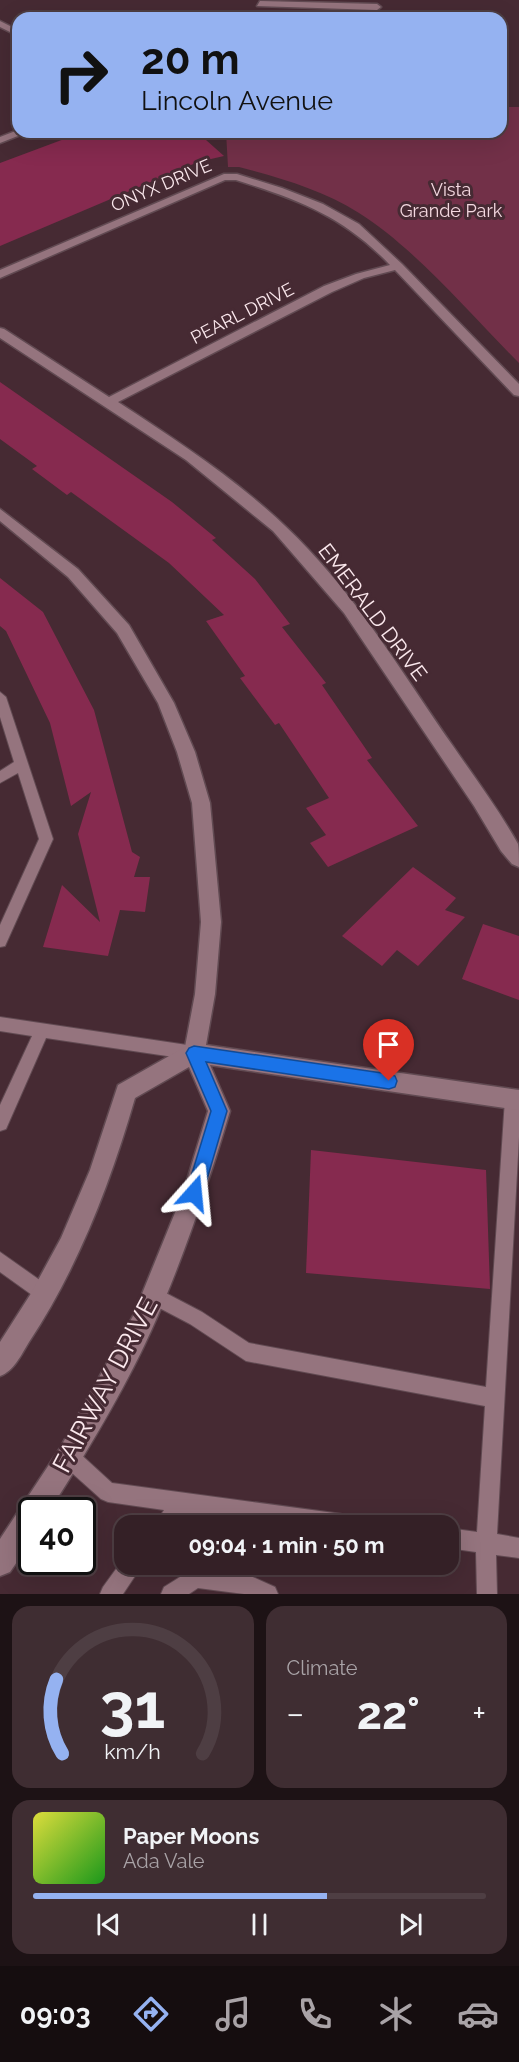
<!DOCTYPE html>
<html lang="en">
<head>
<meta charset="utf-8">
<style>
	:root { --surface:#342026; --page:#3f2d32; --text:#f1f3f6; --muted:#a9a3a7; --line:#4e3e43; --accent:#95b2f1 }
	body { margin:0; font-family:Raleway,sans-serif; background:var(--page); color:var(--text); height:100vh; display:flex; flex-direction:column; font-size:22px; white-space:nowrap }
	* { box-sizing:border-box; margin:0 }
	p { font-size:20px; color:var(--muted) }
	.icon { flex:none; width:33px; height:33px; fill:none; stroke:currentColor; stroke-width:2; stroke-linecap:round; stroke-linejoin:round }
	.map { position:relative; height:1594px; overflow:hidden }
	.sheet { display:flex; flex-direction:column; gap:12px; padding:12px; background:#1d1215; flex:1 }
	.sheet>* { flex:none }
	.guide { position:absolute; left:12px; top:12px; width:495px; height:126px; border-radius:18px; box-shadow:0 6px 24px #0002,0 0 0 2px var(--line); background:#95b2f1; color:#111; overflow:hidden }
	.speed { position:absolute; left:18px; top:1497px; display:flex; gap:12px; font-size:30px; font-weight:700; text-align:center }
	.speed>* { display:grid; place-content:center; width:78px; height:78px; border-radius:50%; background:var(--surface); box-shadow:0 6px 24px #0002,0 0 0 2px var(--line); line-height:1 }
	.speed .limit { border:3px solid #111; border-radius:9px; background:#fff; color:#111 }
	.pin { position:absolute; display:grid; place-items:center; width:51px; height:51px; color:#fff; margin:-62px -26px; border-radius:50% 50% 50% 0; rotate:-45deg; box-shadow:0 0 6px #0007 }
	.pin .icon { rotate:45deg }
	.me { position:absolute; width:66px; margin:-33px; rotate:18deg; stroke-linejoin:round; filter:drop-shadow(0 0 4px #0008) }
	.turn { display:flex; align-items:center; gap:21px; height:126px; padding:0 30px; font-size:27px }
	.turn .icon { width:78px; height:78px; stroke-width:2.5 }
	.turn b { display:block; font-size:42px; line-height:51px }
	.big { font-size:45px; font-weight:700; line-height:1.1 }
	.sheet .widget { flex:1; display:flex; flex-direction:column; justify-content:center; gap:9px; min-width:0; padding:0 21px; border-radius:18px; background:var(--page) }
	.sheet .dial { align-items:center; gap:0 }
	.dial svg { height:156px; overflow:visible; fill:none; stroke:var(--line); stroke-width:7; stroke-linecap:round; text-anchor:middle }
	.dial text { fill:var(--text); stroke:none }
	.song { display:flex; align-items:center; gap:18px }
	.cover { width:72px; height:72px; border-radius:9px; background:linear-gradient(135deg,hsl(60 70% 55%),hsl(120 70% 35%)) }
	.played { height:6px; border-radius:3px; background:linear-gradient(90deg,var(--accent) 65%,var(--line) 65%) }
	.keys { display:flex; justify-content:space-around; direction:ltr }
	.heat { display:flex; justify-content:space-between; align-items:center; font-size:33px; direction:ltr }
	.sheet .tiles { flex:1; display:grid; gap:12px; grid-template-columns:1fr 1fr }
	.widget:last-child { grid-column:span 2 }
	.trip { position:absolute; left:114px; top:1515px; width:345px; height:60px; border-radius:18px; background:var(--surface); box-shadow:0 6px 24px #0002,0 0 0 2px var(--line); font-weight:700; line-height:60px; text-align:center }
	.tabs { display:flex; height:96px; justify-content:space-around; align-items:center; background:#150d0f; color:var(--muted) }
	.tabs .icon { width:42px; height:42px }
	.tabs .on { color:var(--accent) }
	.tabs b { font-size:27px; color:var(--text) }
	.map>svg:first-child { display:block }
</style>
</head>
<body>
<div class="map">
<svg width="519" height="1594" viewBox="0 0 519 1594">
	<rect width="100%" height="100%" fill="#462a33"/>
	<path fill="#723048" d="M501 107H519V363C472 316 415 248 359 213 323 190 280 178 239 167H228L226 132H501Z"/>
	<g fill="#862a4f">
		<path d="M83 132H197L224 156 198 162 0 246V163Z"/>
		<path d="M0 382 172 502 216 538 212 540 255 579 290 624 282 627 326 683 322 685 372 758 367 760 418 826 328 867 310 843 326 835 306 808 329 798 279 723 275 725 240 678 245 676 206 621 224 615 169 563 71 492 67 495 32 469 37 466 0 439Z"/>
		<path d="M0 578 43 612 94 710 132 852 140 857 134 877H150L145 912 120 910 108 956 43 947 62 885 100 922 78 834 91 792 71 806 50 723 6 631 0 626Z"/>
		<path d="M413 867 456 898 445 910 465 917 418 966 397 950 382 966 342 936Z"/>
		<path d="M483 924 519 936V1000L462 979Z"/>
		<path d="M311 1150 486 1170 490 1289 306 1273Z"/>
	</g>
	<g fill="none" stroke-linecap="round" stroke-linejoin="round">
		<defs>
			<g id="lane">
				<path d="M0 692 6 697 53 839 5 946 0 947V925L39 839 18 773 0 783V771L14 762 0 717Z"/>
				<path d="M0 1017 194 1046 200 1048 202 1053 200 1058 194 1060 46 1038 6 1129 0 1131V1105L32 1036 0 1031Z"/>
				<path d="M513 1091 519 1094V1137L497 1534 519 1538V1558L496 1555 497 1594H477L476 1552 448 1548V1528L477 1532 485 1406 246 1361 190 1324 148 1302 145 1296 148 1290 154 1287 160 1290 202 1312 249 1343 486 1387 505 1099 507 1094Z"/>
				<path d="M0 1252 51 1288 54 1294 51 1300 45 1303 39 1300 0 1272Z"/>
				<path d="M69 1447 76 1450 112 1483 357 1516 364 1519 367 1526H280L186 1513 177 1526H154L164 1510 108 1502 101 1499 62 1464 59 1457 62 1450Z"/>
				<path d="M124 1558V1564H143L123 1594H100L103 1587Z"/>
				<path d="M196 1567 246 1574 275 1587 278 1594H244L198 1588 189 1594H161L164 1587Z"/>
			</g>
			<g id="street">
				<path d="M260 1 377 4 381 7 377 10 257 6Z"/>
				<path d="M0 21 18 30V36L0 27Z"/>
				<path d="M18 130 28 132 0 143V137Z"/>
				<path d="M224 174H237L282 188 323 204 359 224 402 264 519 384V396L514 395 395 270 364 278 332 292 118 402C185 446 253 490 308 549 364 608 406 679 453 746 475 778 499 810 518 844 519 850 519 860 519 867L512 864 501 851 474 806 344 613 273 531 186 460 0 338V328L4 329 109 397 324 286 356 274 390 265C343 216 299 200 236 180H225L0 278V270Z"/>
			</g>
			<path id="secondary" d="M0 509 78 569 129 625 174 703 195 752 210 803 221 922 215 994 206 1045 519 1090V1110L210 1065 230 1111C208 1185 183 1260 151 1331 124 1391 85 1455 50 1510H32V1540L10 1572 0 1576V1539L60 1448 133 1316 183 1193 208 1111 189 1067 135 1098C110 1184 78 1268 29 1342 21 1355 14 1371 0 1376V1342L30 1295 61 1238 90 1170 118 1085 185 1047 195 994 201 922 192 803 177 752 158 703 117 633 68 577 0 521Z"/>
		</defs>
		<use href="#lane" stroke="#614a52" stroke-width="2"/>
		<use href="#street" stroke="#614a52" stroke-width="3"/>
		<use href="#secondary" stroke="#614a52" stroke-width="3"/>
		<use href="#lane" fill="#95747e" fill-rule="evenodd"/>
		<use href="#street" fill="#95747e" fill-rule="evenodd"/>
		<use href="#secondary" fill="#95747e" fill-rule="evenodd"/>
	</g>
	<path fill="#1a73e8" stroke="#114b97" stroke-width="1.5" d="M194 1046 389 1074 395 1076 397 1081 395 1087 389 1089 206 1062 227 1111 203 1193 200 1199 194 1202 188 1199 186 1193 211 1111 186 1053 189 1048Z"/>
	<g text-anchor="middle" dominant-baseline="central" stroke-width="6" stroke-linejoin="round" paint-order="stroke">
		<g font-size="18" fill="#fbe8ed" stroke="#462a33">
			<text transform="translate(161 185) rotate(-23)">ONYX DRIVE</text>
			<text transform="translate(242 313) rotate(-27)">PEARL DRIVE</text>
		</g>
		<g font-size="18" fill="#f4d8e0" stroke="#462a33">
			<text x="451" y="189">Vista<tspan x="451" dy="21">Grande Park</tspan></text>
		</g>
		<g font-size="21" fill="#fbe8ed" stroke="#462a33">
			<text transform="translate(373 612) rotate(53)">EMERALD DRIVE</text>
		</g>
		<g font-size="26" fill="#fbe8ed" stroke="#462a33">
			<text transform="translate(105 1385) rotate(-62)">FAIRWAY DRIVE</text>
		</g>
	</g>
</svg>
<div class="speed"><div class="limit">40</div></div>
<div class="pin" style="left:389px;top:1081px;background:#d93025"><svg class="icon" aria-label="arrive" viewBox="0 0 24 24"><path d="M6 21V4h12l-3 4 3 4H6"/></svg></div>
<svg class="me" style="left:194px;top:1193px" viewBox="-20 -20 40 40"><path d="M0-17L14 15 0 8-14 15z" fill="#1a73e8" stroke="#fff" stroke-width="4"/></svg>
<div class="trip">09:04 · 1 min · 50 m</div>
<div class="guide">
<div class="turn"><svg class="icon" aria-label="right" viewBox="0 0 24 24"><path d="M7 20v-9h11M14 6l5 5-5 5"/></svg><div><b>20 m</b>Lincoln Avenue</div></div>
</div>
</div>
<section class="sheet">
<div class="tiles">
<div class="widget dial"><svg viewBox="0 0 100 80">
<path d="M14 69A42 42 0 1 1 86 69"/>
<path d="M14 69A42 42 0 0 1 11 31" stroke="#95b2f1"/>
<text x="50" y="56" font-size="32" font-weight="700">31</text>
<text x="50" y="72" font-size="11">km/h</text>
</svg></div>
<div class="widget"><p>Climate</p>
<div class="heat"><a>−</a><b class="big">22°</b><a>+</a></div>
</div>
<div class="widget">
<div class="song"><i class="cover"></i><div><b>Paper Moons</b><p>Ada Vale</p></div></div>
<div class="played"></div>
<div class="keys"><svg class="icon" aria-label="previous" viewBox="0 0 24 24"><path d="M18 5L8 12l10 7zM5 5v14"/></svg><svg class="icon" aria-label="pause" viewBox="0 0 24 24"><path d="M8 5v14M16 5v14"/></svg><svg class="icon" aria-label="next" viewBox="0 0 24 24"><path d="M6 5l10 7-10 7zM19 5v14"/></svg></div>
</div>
</div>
</section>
<nav class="tabs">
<b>09:03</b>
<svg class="icon on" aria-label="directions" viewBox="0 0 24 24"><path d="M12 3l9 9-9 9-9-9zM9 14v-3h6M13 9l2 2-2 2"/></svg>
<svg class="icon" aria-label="music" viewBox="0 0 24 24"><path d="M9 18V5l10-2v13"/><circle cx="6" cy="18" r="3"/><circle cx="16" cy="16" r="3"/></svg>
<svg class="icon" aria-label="phone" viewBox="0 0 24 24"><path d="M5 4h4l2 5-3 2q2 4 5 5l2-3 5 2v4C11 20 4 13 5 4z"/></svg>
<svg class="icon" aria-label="climate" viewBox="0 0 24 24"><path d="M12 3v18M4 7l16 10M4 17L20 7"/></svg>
<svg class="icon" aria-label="car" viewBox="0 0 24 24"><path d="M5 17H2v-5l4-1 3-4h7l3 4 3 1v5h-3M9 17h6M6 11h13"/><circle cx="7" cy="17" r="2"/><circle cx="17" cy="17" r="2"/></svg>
</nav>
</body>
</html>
